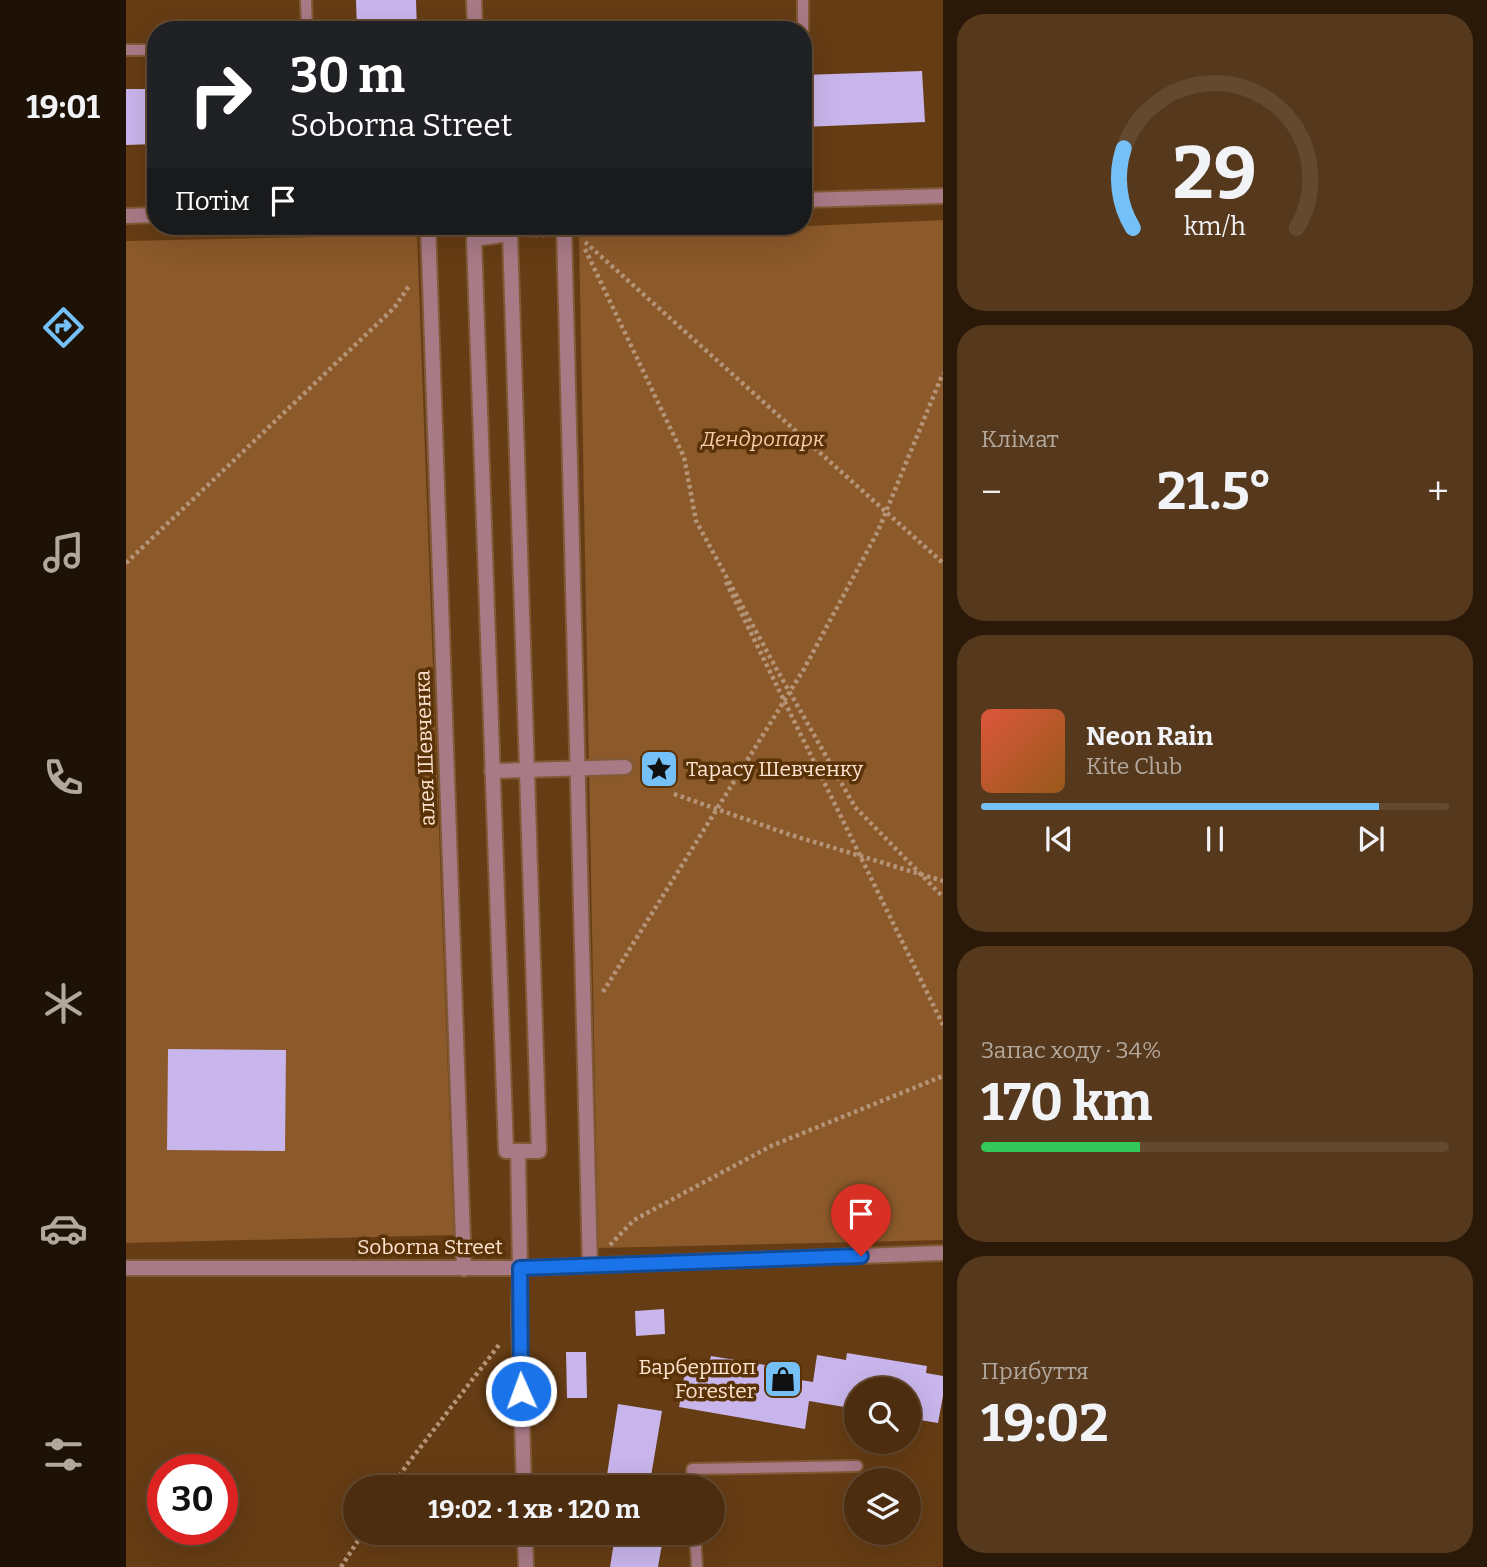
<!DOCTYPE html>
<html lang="uk">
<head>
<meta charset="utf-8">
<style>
	:root { --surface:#4c2d0f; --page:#56391d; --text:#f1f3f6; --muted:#b2a89e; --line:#63492f; --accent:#75c0f6 }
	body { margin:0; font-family:Bitter,serif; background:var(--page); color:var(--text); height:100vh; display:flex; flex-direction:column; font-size:26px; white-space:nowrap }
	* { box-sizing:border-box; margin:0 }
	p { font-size:23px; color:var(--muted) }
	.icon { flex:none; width:38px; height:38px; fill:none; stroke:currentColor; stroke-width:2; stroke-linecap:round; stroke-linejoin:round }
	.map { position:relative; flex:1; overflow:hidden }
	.sheet { display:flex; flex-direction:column; gap:14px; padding:14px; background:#2a1908; width:544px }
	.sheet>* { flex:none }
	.banner { position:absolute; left:21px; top:21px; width:665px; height:214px; border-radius:28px; box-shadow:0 7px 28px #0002,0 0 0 2px var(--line); background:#202124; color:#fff; overflow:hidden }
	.controls { position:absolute; left:718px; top:1377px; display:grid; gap:14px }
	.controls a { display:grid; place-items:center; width:77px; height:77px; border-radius:50%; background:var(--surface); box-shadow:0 7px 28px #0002,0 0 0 2px var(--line); font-size:35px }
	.speed { position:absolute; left:21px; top:1454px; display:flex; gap:14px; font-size:35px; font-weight:700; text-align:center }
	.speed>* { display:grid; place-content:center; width:91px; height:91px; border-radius:50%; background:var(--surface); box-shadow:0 7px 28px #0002,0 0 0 2px var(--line); line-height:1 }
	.speed .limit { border:10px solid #d22; background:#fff; color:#111 }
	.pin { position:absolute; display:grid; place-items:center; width:60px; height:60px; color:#fff; margin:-72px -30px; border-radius:50% 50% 50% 0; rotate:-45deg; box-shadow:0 0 7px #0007 }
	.pin .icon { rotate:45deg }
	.me { position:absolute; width:77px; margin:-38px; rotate:358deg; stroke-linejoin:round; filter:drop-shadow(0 0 5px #0008) }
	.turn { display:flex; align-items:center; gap:24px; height:147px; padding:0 28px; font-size:32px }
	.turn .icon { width:91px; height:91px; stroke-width:2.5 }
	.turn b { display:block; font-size:49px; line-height:60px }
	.then { display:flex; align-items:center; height:66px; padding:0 28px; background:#0003; gap:14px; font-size:26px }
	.big { font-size:52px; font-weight:700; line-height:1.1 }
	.sheet .tile { flex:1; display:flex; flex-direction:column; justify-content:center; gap:10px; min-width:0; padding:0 24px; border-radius:28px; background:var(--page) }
	.sheet .dial { align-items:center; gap:0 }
	.dial svg { height:182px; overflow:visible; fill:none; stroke:var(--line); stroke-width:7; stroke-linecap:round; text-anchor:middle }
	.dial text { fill:var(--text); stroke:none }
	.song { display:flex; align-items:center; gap:21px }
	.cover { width:84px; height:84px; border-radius:10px; background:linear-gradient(135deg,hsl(10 70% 55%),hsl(30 70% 35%)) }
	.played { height:7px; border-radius:4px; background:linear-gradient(90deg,var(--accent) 85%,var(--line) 85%) }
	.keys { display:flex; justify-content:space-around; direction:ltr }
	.heat { display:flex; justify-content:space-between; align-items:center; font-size:38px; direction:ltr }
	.charge { height:10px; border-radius:5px; background:linear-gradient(90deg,#34c759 34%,var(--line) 0) }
	.trip { position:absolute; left:217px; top:1475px; width:382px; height:70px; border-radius:35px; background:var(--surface); box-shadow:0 7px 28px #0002,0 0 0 2px var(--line); font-weight:700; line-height:70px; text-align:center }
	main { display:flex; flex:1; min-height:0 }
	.menu { display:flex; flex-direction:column; width:126px; justify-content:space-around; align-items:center; background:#1e1206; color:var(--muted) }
	.menu .icon { width:49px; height:49px }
	.menu .on { color:var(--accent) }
	.menu b { font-size:32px; color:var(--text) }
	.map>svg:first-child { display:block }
</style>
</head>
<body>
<main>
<nav class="menu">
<b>19:01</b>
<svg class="icon on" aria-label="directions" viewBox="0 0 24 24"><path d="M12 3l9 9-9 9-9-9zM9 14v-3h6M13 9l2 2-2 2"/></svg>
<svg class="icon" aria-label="music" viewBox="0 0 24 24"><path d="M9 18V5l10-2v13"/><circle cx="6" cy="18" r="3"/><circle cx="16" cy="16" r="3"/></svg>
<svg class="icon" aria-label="phone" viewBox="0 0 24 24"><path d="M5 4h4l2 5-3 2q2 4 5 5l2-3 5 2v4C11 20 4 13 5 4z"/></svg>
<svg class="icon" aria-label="climate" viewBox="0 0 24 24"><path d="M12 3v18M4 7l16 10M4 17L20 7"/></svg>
<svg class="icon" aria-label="car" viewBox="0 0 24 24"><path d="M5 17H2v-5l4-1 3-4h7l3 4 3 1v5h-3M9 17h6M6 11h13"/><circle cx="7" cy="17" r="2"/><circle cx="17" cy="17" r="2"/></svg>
<svg class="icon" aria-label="filters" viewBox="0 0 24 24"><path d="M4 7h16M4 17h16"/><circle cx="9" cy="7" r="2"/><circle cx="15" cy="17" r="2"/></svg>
</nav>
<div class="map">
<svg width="817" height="1567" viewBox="0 0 817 1567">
	<rect width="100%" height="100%" fill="#653c14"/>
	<g fill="#8b592a">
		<path d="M817 220V1240L472 1248 453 236Z"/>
		<path d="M291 235 328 1235 0 1243V241Z"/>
	</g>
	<g fill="#c8b5eb">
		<path d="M230 0H290L291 30H231Z"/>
		<path d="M796 71 799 122 677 127V75Z"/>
		<path d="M0 89H30V144L0 145Z"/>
		<path d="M42 1049 160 1050 159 1151 41 1150Z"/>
		<path d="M538 1309 539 1334 510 1336 509 1311Z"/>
		<path d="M440 1352H460L461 1398H441Z"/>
		<path d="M721 1353 801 1366 800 1373 817 1376V1396L812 1423 782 1418V1390H730V1409L683 1401 679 1429 553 1407 561 1361 583 1365 585 1356 664 1369 662 1378 687 1382 691 1355 720 1360Z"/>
		<path d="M492 1404 536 1411 523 1488H479Z"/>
		<path d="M478 1533H516L515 1540 536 1544 532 1567H484L489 1536Z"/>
	</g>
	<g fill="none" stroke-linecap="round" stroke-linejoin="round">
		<defs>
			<g id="service">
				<path d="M180 0 181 30"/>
				<path d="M677 0V30"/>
				<path d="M0 50H30"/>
				<path d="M567 1488 566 1469 731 1466"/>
				<path d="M569 1533 571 1567"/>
			</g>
			<g id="pedestrian">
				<path d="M302 226 338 1269"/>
				<path d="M438 226 464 1266"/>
				<path d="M384 234 413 1151H380L348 239Z"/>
				<path d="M366 771 499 767"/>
				<path d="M392 1151 394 1268"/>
			</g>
			<g id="minor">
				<path d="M348 0 349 30"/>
				<path d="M677 200 817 196"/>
				<path d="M0 216 30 215"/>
				<path d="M0 1268H394L817 1253"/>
				<path d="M394 1268 393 1319 398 1488"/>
				<path d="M399 1533 400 1567"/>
			</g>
		</defs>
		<use href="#service" stroke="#805a36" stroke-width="14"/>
		<use href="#pedestrian" stroke="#805a36" stroke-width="18"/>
		<use href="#minor" stroke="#805a36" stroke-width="18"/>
		<g stroke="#b59477" stroke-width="4.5" stroke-dasharray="3.5 3.5" stroke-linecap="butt">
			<path d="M402 235H421"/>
			<path d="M459 242 817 563"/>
			<path d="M459 249 558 457 570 521 650 668 729 807 817 897"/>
			<path d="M0 563 268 308 283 286"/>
			<path d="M600 582 817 1025"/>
			<path d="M548 794 662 834 817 881"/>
			<path d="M477 992 678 669 752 531 817 373"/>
			<path d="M484 1245 508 1220 645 1146 817 1076"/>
			<path d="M266 1488 280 1466 373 1345"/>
			<path d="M215 1567 237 1533"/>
		</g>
		<use href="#service" stroke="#a77a86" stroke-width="10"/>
		<use href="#pedestrian" stroke="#a77a86" stroke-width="14"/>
		<use href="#minor" stroke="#a77a86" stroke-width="14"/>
	</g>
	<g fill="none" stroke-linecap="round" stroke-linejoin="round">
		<defs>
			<path id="route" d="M395 1391 394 1268 735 1256"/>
		</defs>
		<use href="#route" stroke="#114b97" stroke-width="18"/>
		<use href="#route" stroke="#1a73e8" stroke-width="12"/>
	</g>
	<defs>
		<symbol id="sight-square" viewBox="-11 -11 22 22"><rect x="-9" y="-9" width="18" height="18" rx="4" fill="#75c0f6" stroke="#593207"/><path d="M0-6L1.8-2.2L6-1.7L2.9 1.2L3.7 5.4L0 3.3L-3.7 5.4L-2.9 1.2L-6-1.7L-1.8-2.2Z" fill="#111"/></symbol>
		<symbol id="shop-square" viewBox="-11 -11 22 22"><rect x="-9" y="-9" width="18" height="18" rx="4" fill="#75c0f6" stroke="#593207"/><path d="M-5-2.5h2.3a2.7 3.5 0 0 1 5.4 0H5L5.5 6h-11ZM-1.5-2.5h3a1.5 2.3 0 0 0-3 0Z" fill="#111"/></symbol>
	</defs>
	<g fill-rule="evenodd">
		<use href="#sight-square" x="511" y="747" width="44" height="44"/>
		<use href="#shop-square" x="635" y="1357" width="44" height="44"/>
	</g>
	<g text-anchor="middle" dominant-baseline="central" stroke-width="7" stroke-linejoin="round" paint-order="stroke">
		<g font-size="21" font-style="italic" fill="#f4cbaa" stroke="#593207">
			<text x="637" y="439">Дендропарк</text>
		</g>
		<g font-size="21" fill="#fde3cf" stroke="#593207">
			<text transform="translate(299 748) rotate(-92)">алея Шевченка</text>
			<text x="304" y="1247">Soborna Street</text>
		</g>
		<g font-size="21" fill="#fde3cf" stroke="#593207" text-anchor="start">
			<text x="560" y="769">Тарасу Шевченку</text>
			<text x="630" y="1367" text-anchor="end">Барбершоп<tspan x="630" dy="24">Forester</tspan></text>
		</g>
	</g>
</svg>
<div class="controls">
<a><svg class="icon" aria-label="search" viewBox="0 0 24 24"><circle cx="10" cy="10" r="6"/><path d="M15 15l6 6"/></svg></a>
<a><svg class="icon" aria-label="layers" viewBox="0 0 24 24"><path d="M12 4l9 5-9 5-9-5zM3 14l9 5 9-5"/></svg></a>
</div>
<div class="speed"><div class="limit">30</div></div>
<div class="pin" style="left:735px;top:1256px;background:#d93025"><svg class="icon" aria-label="arrive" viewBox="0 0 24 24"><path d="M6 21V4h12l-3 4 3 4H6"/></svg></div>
<svg class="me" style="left:395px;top:1391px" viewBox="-20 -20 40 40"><circle r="17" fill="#1a73e8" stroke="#fff" stroke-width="3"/><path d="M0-11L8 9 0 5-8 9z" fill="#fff"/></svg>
<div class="trip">19:02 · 1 хв · 120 m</div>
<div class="banner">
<div class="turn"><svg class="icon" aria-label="right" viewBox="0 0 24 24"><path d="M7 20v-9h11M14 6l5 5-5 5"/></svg><div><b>30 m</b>Soborna Street</div></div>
<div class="then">Потім<svg class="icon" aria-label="arrive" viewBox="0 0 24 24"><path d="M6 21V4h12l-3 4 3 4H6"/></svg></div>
</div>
</div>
<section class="sheet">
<div class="tile dial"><svg viewBox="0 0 100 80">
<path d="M14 69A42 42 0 1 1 86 69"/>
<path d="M14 69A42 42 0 0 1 10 34" stroke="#75c0f6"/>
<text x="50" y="56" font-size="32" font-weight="700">29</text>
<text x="50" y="72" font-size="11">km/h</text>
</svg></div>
<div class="tile"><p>Клімат</p>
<div class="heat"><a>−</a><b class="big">21.5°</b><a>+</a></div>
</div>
<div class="tile">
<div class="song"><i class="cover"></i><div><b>Neon Rain</b><p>Kite Club</p></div></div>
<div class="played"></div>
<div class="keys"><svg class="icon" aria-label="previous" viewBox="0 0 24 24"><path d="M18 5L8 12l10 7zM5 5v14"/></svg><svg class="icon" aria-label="pause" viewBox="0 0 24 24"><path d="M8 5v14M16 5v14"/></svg><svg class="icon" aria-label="next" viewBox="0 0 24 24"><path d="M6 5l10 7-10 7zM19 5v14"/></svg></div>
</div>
<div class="tile"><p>Запас ходу · 34%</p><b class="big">170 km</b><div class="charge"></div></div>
<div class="tile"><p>Прибуття</p><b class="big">19:02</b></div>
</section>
</main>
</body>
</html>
